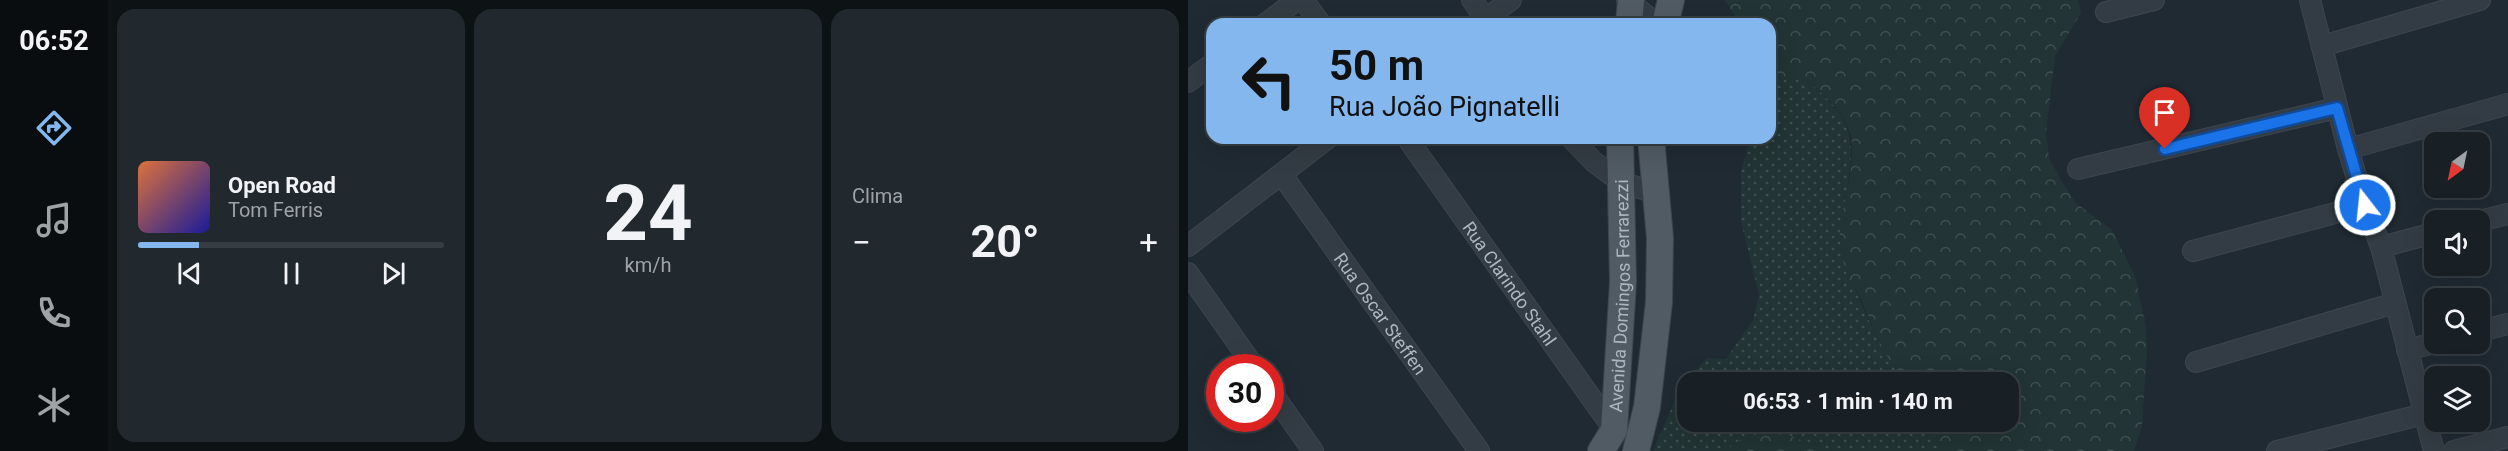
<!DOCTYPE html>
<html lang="pt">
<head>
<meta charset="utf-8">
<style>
	:root { --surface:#182026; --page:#21282e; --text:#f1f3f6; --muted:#9fa3a7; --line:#363e43; --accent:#85b7ef }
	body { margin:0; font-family:Roboto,sans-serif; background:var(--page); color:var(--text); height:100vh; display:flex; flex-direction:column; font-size:22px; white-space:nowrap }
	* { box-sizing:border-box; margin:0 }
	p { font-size:20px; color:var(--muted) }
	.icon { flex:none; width:33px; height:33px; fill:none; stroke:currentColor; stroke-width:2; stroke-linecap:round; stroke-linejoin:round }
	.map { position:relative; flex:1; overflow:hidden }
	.side { display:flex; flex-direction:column; gap:9px; padding:9px; background:#0d1215; width:1080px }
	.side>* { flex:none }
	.top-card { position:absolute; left:18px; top:18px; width:570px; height:126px; border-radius:18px; box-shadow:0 6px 24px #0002,0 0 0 2px var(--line); background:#85b7ef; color:#111; overflow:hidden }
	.needle { width:39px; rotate:213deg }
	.fabs { position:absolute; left:1236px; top:132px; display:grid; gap:12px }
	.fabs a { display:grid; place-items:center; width:66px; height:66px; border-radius:12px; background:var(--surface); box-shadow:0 6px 24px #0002,0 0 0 2px var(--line); font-size:30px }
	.speed { position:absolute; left:18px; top:354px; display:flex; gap:12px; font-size:30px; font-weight:700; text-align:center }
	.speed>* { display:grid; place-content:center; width:78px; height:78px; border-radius:50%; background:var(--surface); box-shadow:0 6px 24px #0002,0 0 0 2px var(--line); line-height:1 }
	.speed .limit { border:9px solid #d22; background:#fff; color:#111 }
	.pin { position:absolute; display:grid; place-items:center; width:51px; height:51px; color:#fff; margin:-62px -26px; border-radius:50% 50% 50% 0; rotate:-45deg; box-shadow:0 0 6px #0007 }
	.pin .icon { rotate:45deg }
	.me { position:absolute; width:66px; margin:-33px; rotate:344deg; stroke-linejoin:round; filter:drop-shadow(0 0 4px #0008) }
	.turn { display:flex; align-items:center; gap:21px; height:126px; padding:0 24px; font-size:27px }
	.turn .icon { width:78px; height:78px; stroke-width:2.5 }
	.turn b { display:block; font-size:42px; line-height:51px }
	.big { font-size:45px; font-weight:700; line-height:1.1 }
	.side .card { flex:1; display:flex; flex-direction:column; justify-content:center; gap:9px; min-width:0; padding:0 21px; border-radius:18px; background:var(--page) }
	.side .dial { align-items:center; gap:0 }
	.dial b { font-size:78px; line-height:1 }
	.song { display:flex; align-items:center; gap:18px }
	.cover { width:72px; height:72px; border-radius:9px; background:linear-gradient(135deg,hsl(20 70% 55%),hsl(240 70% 35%)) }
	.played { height:6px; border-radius:3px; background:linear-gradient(90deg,var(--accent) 20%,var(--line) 20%) }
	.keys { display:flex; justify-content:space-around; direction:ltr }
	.heat { display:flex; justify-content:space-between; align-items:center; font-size:33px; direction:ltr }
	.side .tiles { flex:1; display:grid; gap:9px; grid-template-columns:repeat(3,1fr) }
	.trip { position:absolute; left:489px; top:372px; width:342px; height:60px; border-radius:18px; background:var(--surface); box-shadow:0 6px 24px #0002,0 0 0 2px var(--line); font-weight:700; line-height:60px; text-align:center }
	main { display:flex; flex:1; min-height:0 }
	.menu { display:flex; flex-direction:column; width:108px; justify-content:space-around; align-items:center; background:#0a0d0f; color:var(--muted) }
	.menu .icon { width:42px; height:42px }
	.menu .current { color:var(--accent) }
	.menu b { font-size:27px; color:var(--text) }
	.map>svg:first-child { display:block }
</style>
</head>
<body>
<main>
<nav class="menu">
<b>06:52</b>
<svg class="icon current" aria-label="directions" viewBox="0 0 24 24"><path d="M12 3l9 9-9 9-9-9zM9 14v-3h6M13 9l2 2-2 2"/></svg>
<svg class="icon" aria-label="music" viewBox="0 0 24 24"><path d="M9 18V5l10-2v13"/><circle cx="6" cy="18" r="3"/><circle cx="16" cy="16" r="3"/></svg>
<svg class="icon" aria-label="phone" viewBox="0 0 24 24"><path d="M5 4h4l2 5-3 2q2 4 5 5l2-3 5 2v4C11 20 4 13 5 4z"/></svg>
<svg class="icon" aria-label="climate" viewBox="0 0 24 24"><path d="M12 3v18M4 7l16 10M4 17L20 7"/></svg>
</nav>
<section class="side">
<div class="tiles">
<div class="card">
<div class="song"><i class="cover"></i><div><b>Open Road</b><p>Tom Ferris</p></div></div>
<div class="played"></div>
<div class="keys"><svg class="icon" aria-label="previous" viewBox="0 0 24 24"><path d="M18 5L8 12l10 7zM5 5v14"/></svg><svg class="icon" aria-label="pause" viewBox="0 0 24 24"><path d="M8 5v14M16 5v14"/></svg><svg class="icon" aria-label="next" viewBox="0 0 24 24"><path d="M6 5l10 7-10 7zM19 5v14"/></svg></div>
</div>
<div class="card dial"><b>24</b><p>km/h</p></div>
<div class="card"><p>Clima</p>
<div class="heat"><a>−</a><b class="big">20°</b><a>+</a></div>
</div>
</div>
</section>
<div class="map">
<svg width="1320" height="451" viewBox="0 0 1320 451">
	<defs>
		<pattern id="green-dots" width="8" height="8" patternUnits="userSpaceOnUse" patternTransform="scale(1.5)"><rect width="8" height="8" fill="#223435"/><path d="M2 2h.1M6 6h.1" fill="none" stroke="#3f4f50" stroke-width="1.8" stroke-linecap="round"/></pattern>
		<pattern id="forest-crowns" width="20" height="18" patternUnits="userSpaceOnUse" patternTransform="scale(1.5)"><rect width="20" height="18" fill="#223435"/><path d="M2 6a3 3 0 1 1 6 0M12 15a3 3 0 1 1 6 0" fill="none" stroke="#3f4f50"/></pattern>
	</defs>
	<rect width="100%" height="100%" fill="#202a33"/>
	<path fill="url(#green-dots)" d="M582 78 618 80C666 120 668 135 658 196 656 207 652 221 653 232 657 279 690 345 717 382H500V422H741L753 451H644L602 436 552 440 537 451H465L493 386 519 358 538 359 565 320 571 295 553 221V172L562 138H582Z"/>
	<g fill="url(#forest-crowns)">
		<path d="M537 0H890L893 13 867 56 858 132 861 158 874 182 888 203 924 230 947 276 958 327 959 352 954 426 946 451H753L741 422H820V382H717C712 373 704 365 699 356 685 331 676 304 663 279L659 277C655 261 651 247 652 231 654 204 670 159 662 133 655 111 636 94 618 80L582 78V24H552Z"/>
		<path d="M575 432 602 436 644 451H537L552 440Z"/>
	</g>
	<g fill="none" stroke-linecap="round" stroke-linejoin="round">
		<defs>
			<g id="minor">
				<path d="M115 0 133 24"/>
				<path d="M284 0 301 24"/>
				<path d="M439 0 469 24"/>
				<path d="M1122 0 1160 149 1177 205 1193 247 1246 451"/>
				<path d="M918 12 966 0"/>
				<path d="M77 24 109 0"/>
				<path d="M291 24 323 0"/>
				<path d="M1134 46 1292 0"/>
				<path d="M0 82 24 64"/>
				<path id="s1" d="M219 138 426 430"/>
				<path d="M383 138 406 162 433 182 467 193"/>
				<path d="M1160 149 1320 104"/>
				<path d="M890 169 1149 108"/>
				<path id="s2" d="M94 175 291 451"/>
				<path d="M1292 221 1320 214"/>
				<path d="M0 246 140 138"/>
				<path d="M1193 247 1246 233"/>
				<path d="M1005 251 1177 205"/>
				<path d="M0 273 67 368"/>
				<path d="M1292 331 1320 324"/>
				<path d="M1219 350 1246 343"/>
				<path d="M1008 362 1207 303"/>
				<path d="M82 390 125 451"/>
				<path d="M1089 451 1236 414"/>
				<path d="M1266 451 1320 437"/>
			</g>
			<g id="major">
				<path d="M441 24 443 0"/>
				<path d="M477 24 483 0"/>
				<path id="s3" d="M413 451 426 430 435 282 432 138"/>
				<path d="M448 451 459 407 471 302 472 238 463 138"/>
			</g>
		</defs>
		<use href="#minor" stroke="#3d454e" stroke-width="22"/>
		<use href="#major" stroke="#3d454e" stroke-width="28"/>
		<use href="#minor" stroke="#333c44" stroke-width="20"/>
		<use href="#major" stroke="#515b64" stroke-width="26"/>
	</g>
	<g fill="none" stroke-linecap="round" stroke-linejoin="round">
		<defs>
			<path id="route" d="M977 149 1149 108 1177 205"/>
		</defs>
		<use href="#route" stroke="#114b97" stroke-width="15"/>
		<use href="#route" stroke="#1a73e8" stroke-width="10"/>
	</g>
	<g text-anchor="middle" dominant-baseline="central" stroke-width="6" stroke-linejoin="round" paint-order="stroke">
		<g font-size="18" fill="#adb7c1" stroke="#192129">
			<text stroke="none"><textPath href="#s1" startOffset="178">Rua Clarindo Stahl</textPath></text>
			<text stroke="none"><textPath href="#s3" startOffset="159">Avenida Domingos Ferrarezzi</textPath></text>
			<text stroke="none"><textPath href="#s2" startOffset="170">Rua Oscar Steffen</textPath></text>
		</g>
	</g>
</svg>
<div class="fabs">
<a><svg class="needle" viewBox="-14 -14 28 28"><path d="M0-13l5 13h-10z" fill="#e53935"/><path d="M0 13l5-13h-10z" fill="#9fa3a7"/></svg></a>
<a><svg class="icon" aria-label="sound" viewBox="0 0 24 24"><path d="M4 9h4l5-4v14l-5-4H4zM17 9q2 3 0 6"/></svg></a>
<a><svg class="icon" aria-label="search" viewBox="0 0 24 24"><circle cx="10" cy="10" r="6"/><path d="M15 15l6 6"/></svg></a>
<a><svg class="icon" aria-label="layers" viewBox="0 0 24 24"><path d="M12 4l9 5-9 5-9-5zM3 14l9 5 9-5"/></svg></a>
</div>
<div class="speed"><div class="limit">30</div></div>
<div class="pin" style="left:977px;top:149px;background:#d93025"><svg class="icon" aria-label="arrive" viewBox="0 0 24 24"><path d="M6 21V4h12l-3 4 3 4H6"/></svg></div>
<svg class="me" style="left:1177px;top:205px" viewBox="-20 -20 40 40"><circle r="17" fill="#1a73e8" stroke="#fff" stroke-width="3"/><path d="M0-11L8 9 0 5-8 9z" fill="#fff"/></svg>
<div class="trip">06:53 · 1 min · 140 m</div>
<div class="top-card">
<div class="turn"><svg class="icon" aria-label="left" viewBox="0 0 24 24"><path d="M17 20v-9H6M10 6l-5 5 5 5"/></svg><div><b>50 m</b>Rua João Pignatelli</div></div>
</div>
</div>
</main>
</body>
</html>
